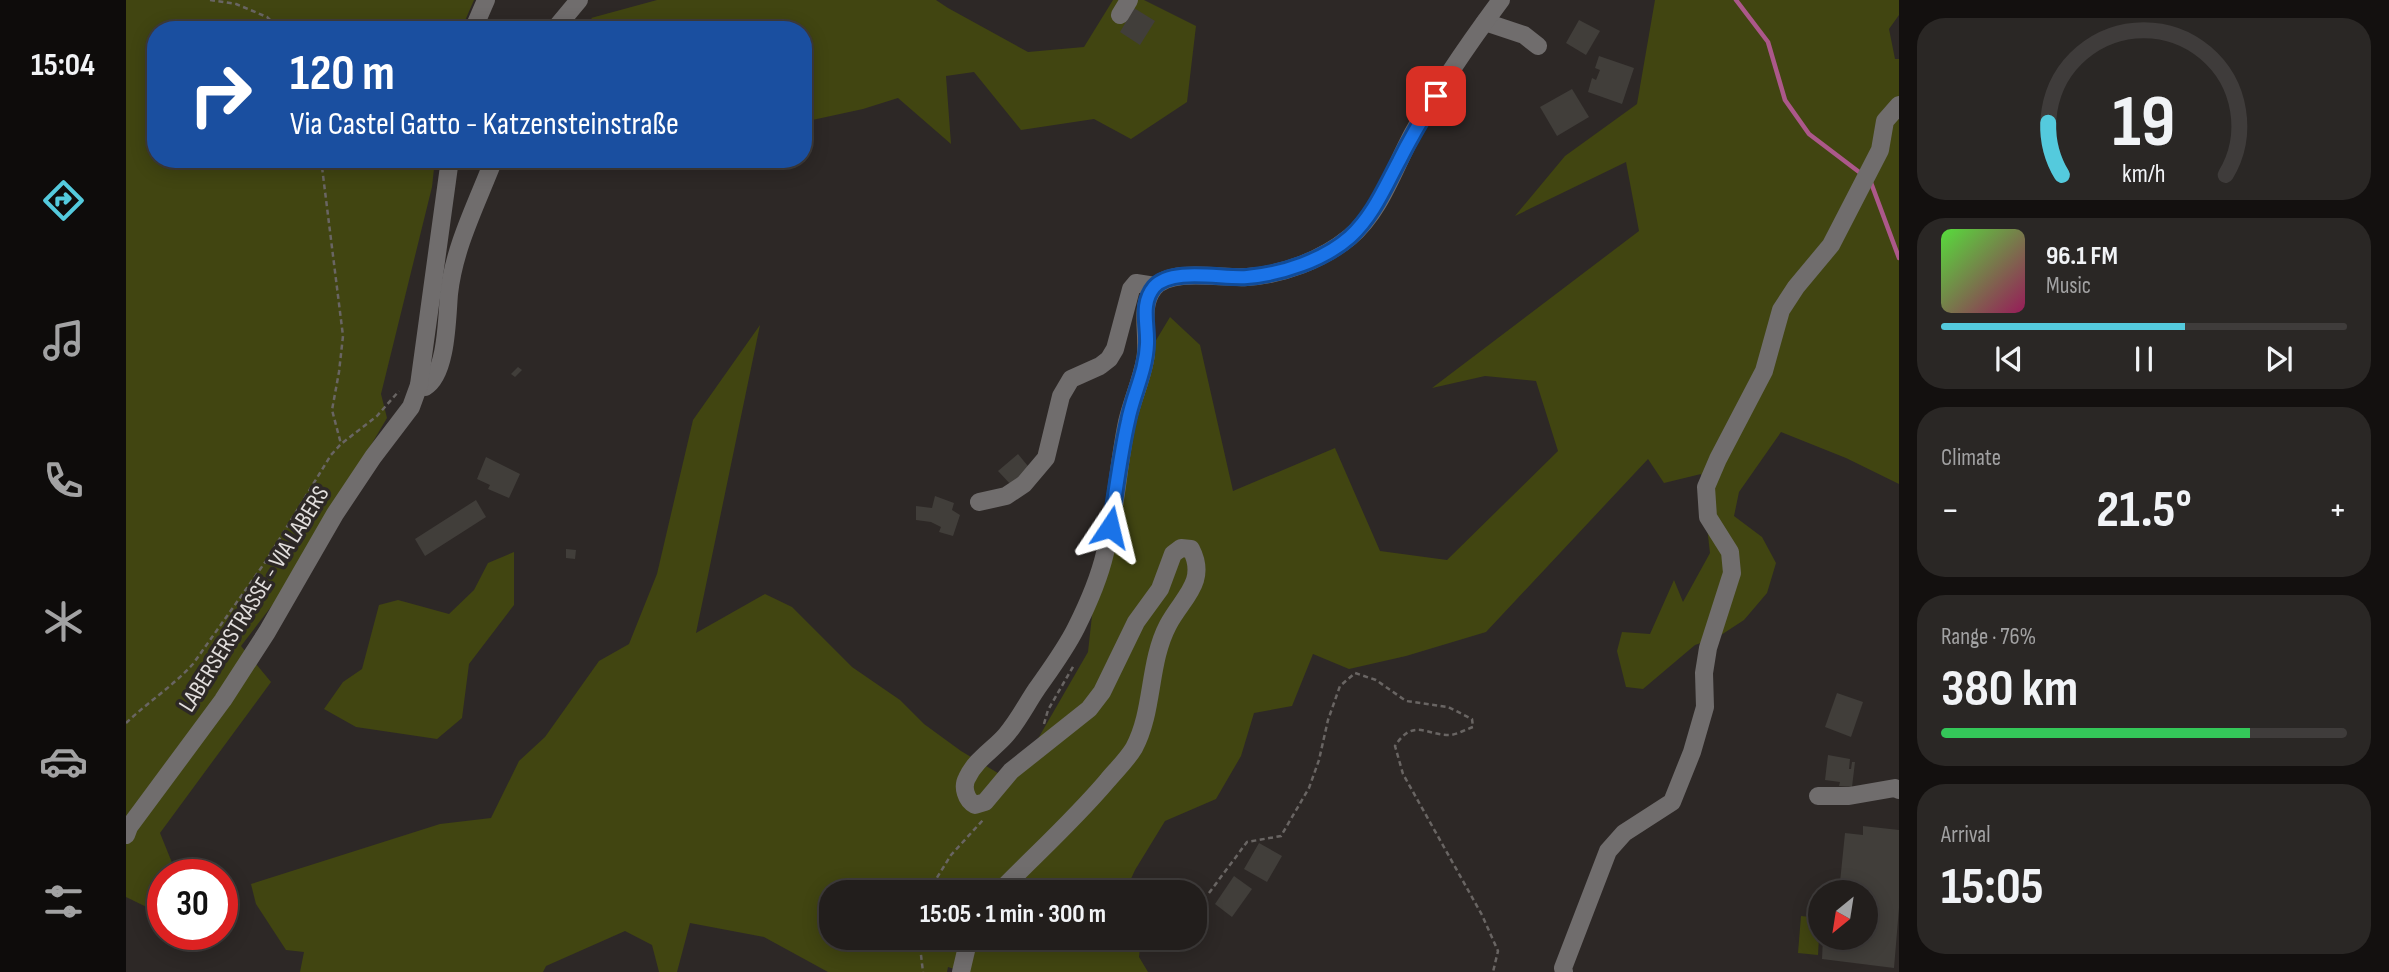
<!DOCTYPE html>
<html lang="en">
<head>
<meta charset="utf-8">
<style>
	:root { --surface:#221e1c; --page:#2a2725; --text:#f1f3f6; --muted:#a2a2a3; --line:#3f3c3b; --accent:#54cadd }
	body { margin:0; font-family:"Sofia Sans Condensed",sans-serif; background:var(--page); color:var(--text); height:100vh; display:flex; flex-direction:column; font-size:26px; white-space:nowrap }
	* { box-sizing:border-box; margin:0 }
	p { font-size:23px; color:var(--muted) }
	.icon { flex:none; width:38px; height:38px; fill:none; stroke:currentColor; stroke-width:2; stroke-linecap:round; stroke-linejoin:round }
	.map { position:relative; flex:1; overflow:hidden }
	.panel { display:flex; flex-direction:column; gap:18px; padding:18px; background:#13100f; width:490px }
	.panel>* { flex:none }
	.hud { position:absolute; left:21px; top:21px; width:665px; height:147px; border-radius:28px; box-shadow:0 4px 18px #0003,0 0 0 2px var(--line); background:#1a4fa0; color:#fff; overflow:hidden }
	.needle { width:46px; rotate:210deg }
	.tools { position:absolute; left:1682px; top:880px; display:grid; gap:14px }
	.tools a { display:grid; place-items:center; width:70px; height:70px; border-radius:50%; background:var(--surface); box-shadow:0 4px 18px #0003,0 0 0 2px var(--line); font-size:35px }
	.speed { position:absolute; left:21px; top:859px; display:flex; gap:14px; font-size:35px; font-weight:700; text-align:center }
	.speed>* { display:grid; place-content:center; width:91px; height:91px; border-radius:50%; background:var(--surface); box-shadow:0 4px 18px #0003,0 0 0 2px var(--line); line-height:1 }
	.speed .limit { border:10px solid #d22; background:#fff; color:#111 }
	.pin { position:absolute; display:grid; place-items:center; width:60px; height:60px; color:#fff; margin:-30px; border-radius:14px; box-shadow:0 4px 10px #0006 }
	.me { position:absolute; width:77px; margin:-38px; rotate:10deg; stroke-linejoin:round; filter:drop-shadow(0 0 5px #0008) }
	.turn { display:flex; align-items:center; gap:24px; height:147px; padding:0 28px; font-size:32px }
	.turn .icon { width:91px; height:91px; stroke-width:2.5 }
	.turn b { display:block; font-size:49px; line-height:60px }
	.big { font-size:52px; font-weight:700; line-height:1.1 }
	.panel .card { flex:1; display:flex; flex-direction:column; justify-content:center; gap:10px; min-width:0; padding:0 24px; border-radius:28px; background:var(--page) }
	.panel .dial { align-items:center; gap:0 }
	.dial svg { height:182px; overflow:visible; fill:none; stroke:var(--line); stroke-width:7; stroke-linecap:round; text-anchor:middle }
	.dial text { fill:var(--text); stroke:none }
	.song { display:flex; align-items:center; gap:21px }
	.cover { width:84px; height:84px; border-radius:10px; background:linear-gradient(135deg,hsl(110 70% 55%),hsl(330 70% 35%)) }
	.played { height:7px; border-radius:4px; background:linear-gradient(90deg,var(--accent) 60%,var(--line) 60%) }
	.keys { display:flex; justify-content:space-around; direction:ltr }
	.heat { display:flex; justify-content:space-between; align-items:center; font-size:38px; direction:ltr }
	.charge { height:10px; border-radius:5px; background:linear-gradient(90deg,#34c759 76%,var(--line) 0) }
	.trip { position:absolute; left:693px; top:880px; width:388px; height:70px; border-radius:28px; background:var(--surface); box-shadow:0 4px 18px #0003,0 0 0 2px var(--line); font-weight:700; line-height:70px; text-align:center }
	main { display:flex; flex:1; min-height:0 }
	.dock { display:flex; flex-direction:column; width:126px; justify-content:space-around; align-items:center; background:#0e0c0b; color:var(--muted) }
	.dock .icon { width:49px; height:49px }
	.dock .on { color:var(--accent) }
	.dock b { font-size:32px; color:var(--text) }
	.map>svg:first-child { display:block }
</style>
</head>
<body>
<main>
<nav class="dock">
<b>15:04</b>
<svg class="icon on" aria-label="directions" viewBox="0 0 24 24"><path d="M12 3l9 9-9 9-9-9zM9 14v-3h6M13 9l2 2-2 2"/></svg>
<svg class="icon" aria-label="music" viewBox="0 0 24 24"><path d="M9 18V5l10-2v13"/><circle cx="6" cy="18" r="3"/><circle cx="16" cy="16" r="3"/></svg>
<svg class="icon" aria-label="phone" viewBox="0 0 24 24"><path d="M5 4h4l2 5-3 2q2 4 5 5l2-3 5 2v4C11 20 4 13 5 4z"/></svg>
<svg class="icon" aria-label="climate" viewBox="0 0 24 24"><path d="M12 3v18M4 7l16 10M4 17L20 7"/></svg>
<svg class="icon" aria-label="car" viewBox="0 0 24 24"><path d="M5 17H2v-5l4-1 3-4h7l3 4 3 1v5h-3M9 17h6M6 11h13"/><circle cx="7" cy="17" r="2"/><circle cx="17" cy="17" r="2"/></svg>
<svg class="icon" aria-label="filters" viewBox="0 0 24 24"><path d="M4 7h16M4 17h16"/><circle cx="9" cy="7" r="2"/><circle cx="15" cy="17" r="2"/></svg>
</nav>
<div class="map">
<svg width="1773" height="972" viewBox="0 0 1773 972">
	<rect width="100%" height="100%" fill="#2d2826"/>
	<g fill="#414511">
		<path d="M0 0H348L335 30H30V159H309L306 187 255 394 261 418 164 582 115 646 145 682 34 833 51 875H37V915L0 897Z"/>
		<path d="M531 0H810L822 8 902 52 958 47 987 0H1018L1070 26 1061 102 1005 139 968 119 895 130 848 72 820 76 825 144 772 98 737 109 677 122V30H477L465 18Z"/>
		<path d="M1529 0H1773V15L1763 29 1769 59H1773V484L1720 458 1655 432 1613 492 1608 516 1636 537 1650 563 1641 593 1618 620 1592 637 1569 645 1517 689 1500 687 1491 651 1496 632 1524 634 1548 580 1557 602 1584 553 1575 474 1538 483 1522 459 1360 632 1280 656 1223 669 1187 654 1166 706 1128 713 1115 756 1090 799 1039 821 1009 870 999 892H705V938H1015L1013 957 1022 972H838L822 967 821 972H702L638 937 564 923 551 972H533L526 945 499 931 420 966 417 972H174L178 952 160 950 130 904 125 884 314 824 365 818 393 761 419 737 473 661 503 644 531 574 567 420 634 325 570 633 639 594 666 607 726 667 774 700 798 724 835 751 887 782 962 652 970 579 1026 347 1044 317 1074 345 1107 491 1209 448 1254 551 1321 560 1432 451 1410 381 1359 376 1306 388 1513 231 1500 162 1389 216 1439 156 1511 104Z"/>
		<path d="M388 552V605L343 664 336 718 311 739 230 727 198 709 217 682 236 669 253 605 272 600 323 614 348 590 362 563Z"/>
		<path d="M1675 916 1694 918 1692 955 1672 953Z"/>
	</g>
	<g fill="none" stroke-linecap="round" stroke-linejoin="round">
		<g stroke="#ac588a" stroke-width="4.5">
			<path d="M1610 0 1642 42 1659 100 1683 134 1737 175"/>
			<path d="M1744 180 1773 258"/>
		</g>
	</g>
	<g fill="#413e3a">
		<path d="M1008 8 1029 21 1014 45 994 32Z"/>
		<path d="M1453 20 1474 31 1460 55 1440 43Z"/>
		<path d="M1473 56 1508 68 1496 104 1462 92 1466 78 1470 80 1474 70 1469 68Z"/>
		<path d="M1446 89 1463 117 1431 136 1414 107Z"/>
		<path d="M392 367 396 370 389 377 385 374Z"/>
		<path d="M892 454 906 471 887 487 872 471Z"/>
		<path d="M360 457 394 474 383 498 362 489 364 485 351 479Z"/>
		<path d="M809 496 828 503 826 510 834 515 827 536 813 532 815 527 805 522 790 520V506L806 508Z"/>
		<path d="M350 500 360 517 299 556 289 539Z"/>
		<path d="M440 549 450 550 449 559 440 558Z"/>
		<path d="M1711 693 1737 702 1725 737 1699 727Z"/>
		<path d="M1702 755 1724 759 1723 769H1725L1726 762H1729L1726 787 1713 786 1714 782 1699 780Z"/>
		<path d="M1737 826 1773 830V908L1768 968 1696 959 1697 938H1740V892H1713L1719 833 1737 835Z"/>
		<path d="M1133 843 1156 856 1141 882 1118 869Z"/>
		<path d="M1108 876 1126 889 1106 917 1089 904Z"/>
	</g>
	<g fill="none" stroke-linecap="round" stroke-linejoin="round">
		<g stroke="#696563" stroke-width="2.5" stroke-dasharray="5 3.5" stroke-linecap="butt">
			<path d="M84 0 110 4 141 17 155 30"/>
			<path d="M195 159 217 336 213 372 206 410 215 444"/>
			<path d="M0 723C22 702 47 686 67 664L140 561 205 455 215 444 251 416 273 391"/>
			<path d="M918 724 922 710 948 665"/>
			<path d="M802 892 825 855 857 820"/>
			<path d="M1083 893 1121 842 1155 836 1183 788 1193 760 1202 720 1214 686 1229 673 1250 680 1280 701 1322 707 1346 719 1347 727C1341 729 1332 734 1325 735 1300 736 1288 717 1269 746L1277 774 1356 915 1372 951 1367 972"/>
			<path d="M793 938 797 972"/>
		</g>
		<g stroke="#706d6d" stroke-width="18">
			<path d="M994 15 1003 0"/>
			<path d="M1359 22 1398 35 1412 46"/>
			<path d="M347 30 360 0"/>
			<path d="M428 30 453 0"/>
			<path d="M293 385 299 387C321 375 321 316 323 294 328 247 351 203 368 159"/>
			<path d="M853 502 880 496 898 484 920 458 935 396 945 379 974 366 983 359 989 349 1005 289 1010 283 1029 286"/>
			<path d="M1692 796H1723L1769 788 1773 790"/>
			<path d="M0 835 3 827 97 700 141 632 209 514 247 457 285 407 293 385 324 159"/>
			<path d="M873 892C909 855 947 821 981 781 989 771 1001 760 1008 748 1028 711 1022 663 1042 625 1056 598 1082 582 1065 549L1055 548 1047 554 1034 589 1010 622 976 692 963 709 885 771 859 802 849 805C840 800 836 787 841 778 849 760 868 749 880 735 892 721 900 705 910 690 924 670 939 650 950 628 962 604 973 579 979 553 990 510 992 465 1001 422 1006 401 1015 381 1019 360 1024 337 1012 308 1028 288 1045 267 1096 279 1121 277 1156 275 1196 260 1224 237 1255 211 1268 168 1287 133 1313 86 1343 43 1375 0"/>
			<path d="M835 972 843 938"/>
			<path d="M1438 972 1437 968 1482 851 1498 833 1546 802 1566 752 1579 707 1578 673 1582 648 1606 573 1604 552 1582 517 1580 487 1592 459 1638 371 1655 310 1670 287 1705 245 1754 150 1759 121 1773 105"/>
		</g>
	</g>
	<g fill="none" stroke-linecap="round" stroke-linejoin="round">
		<defs>
			<path id="route" d="M984 527C990 492 994 456 1002 421 1007 395 1020 371 1021 344 1022 324 1014 304 1028 287 1046 267 1096 279 1121 277 1156 274 1198 260 1224 237 1247 216 1259 187 1273 161 1284 139 1297 117 1310 96"/>
		</defs>
		<use href="#route" stroke="#114b97" stroke-width="18"/>
		<use href="#route" stroke="#1a73e8" stroke-width="12"/>
	</g>
	<g text-anchor="middle" dominant-baseline="central" stroke-width="7" stroke-linejoin="round" paint-order="stroke">
		<g font-size="24" fill="#e2dedd" stroke="#2d2826">
			<text transform="translate(128 599) rotate(-58)">LABERSERSTRASSE - VIA LABERS</text>
		</g>
	</g>
</svg>
<div class="tools">
<a><svg class="needle" viewBox="-14 -14 28 28"><path d="M0-13l5 13h-10z" fill="#e53935"/><path d="M0 13l5-13h-10z" fill="#a2a2a3"/></svg></a>
</div>
<div class="speed"><div class="limit">30</div></div>
<div class="pin" style="left:1310px;top:96px;background:#d93025"><svg class="icon" aria-label="arrive" viewBox="0 0 24 24"><path d="M6 21V4h12l-3 4 3 4H6"/></svg></div>
<svg class="me" style="left:984px;top:527px" viewBox="-20 -20 40 40"><path d="M0-17L14 15 0 8-14 15z" fill="#1a73e8" stroke="#fff" stroke-width="4"/></svg>
<div class="trip">15:05 · 1 min · 300 m</div>
<div class="hud">
<div class="turn"><svg class="icon" aria-label="right" viewBox="0 0 24 24"><path d="M7 20v-9h11M14 6l5 5-5 5"/></svg><div><b>120 m</b>Via Castel Gatto - Katzensteinstraße</div></div>
</div>
</div>
<section class="panel">
<div class="card dial"><svg viewBox="0 0 100 80">
<path d="M14 69A42 42 0 1 1 86 69"/>
<path d="M14 69A42 42 0 0 1 8 46" stroke="#54cadd"/>
<text x="50" y="56" font-size="32" font-weight="700">19</text>
<text x="50" y="72" font-size="11">km/h</text>
</svg></div>
<div class="card">
<div class="song"><i class="cover"></i><div><b>96.1 FM</b><p>Music</p></div></div>
<div class="played"></div>
<div class="keys"><svg class="icon" aria-label="previous" viewBox="0 0 24 24"><path d="M18 5L8 12l10 7zM5 5v14"/></svg><svg class="icon" aria-label="pause" viewBox="0 0 24 24"><path d="M8 5v14M16 5v14"/></svg><svg class="icon" aria-label="next" viewBox="0 0 24 24"><path d="M6 5l10 7-10 7zM19 5v14"/></svg></div>
</div>
<div class="card"><p>Climate</p>
<div class="heat"><a>−</a><b class="big">21.5°</b><a>+</a></div>
</div>
<div class="card"><p>Range · 76%</p><b class="big">380 km</b><div class="charge"></div></div>
<div class="card"><p>Arrival</p><b class="big">15:05</b></div>
</section>
</main>
</body>
</html>
